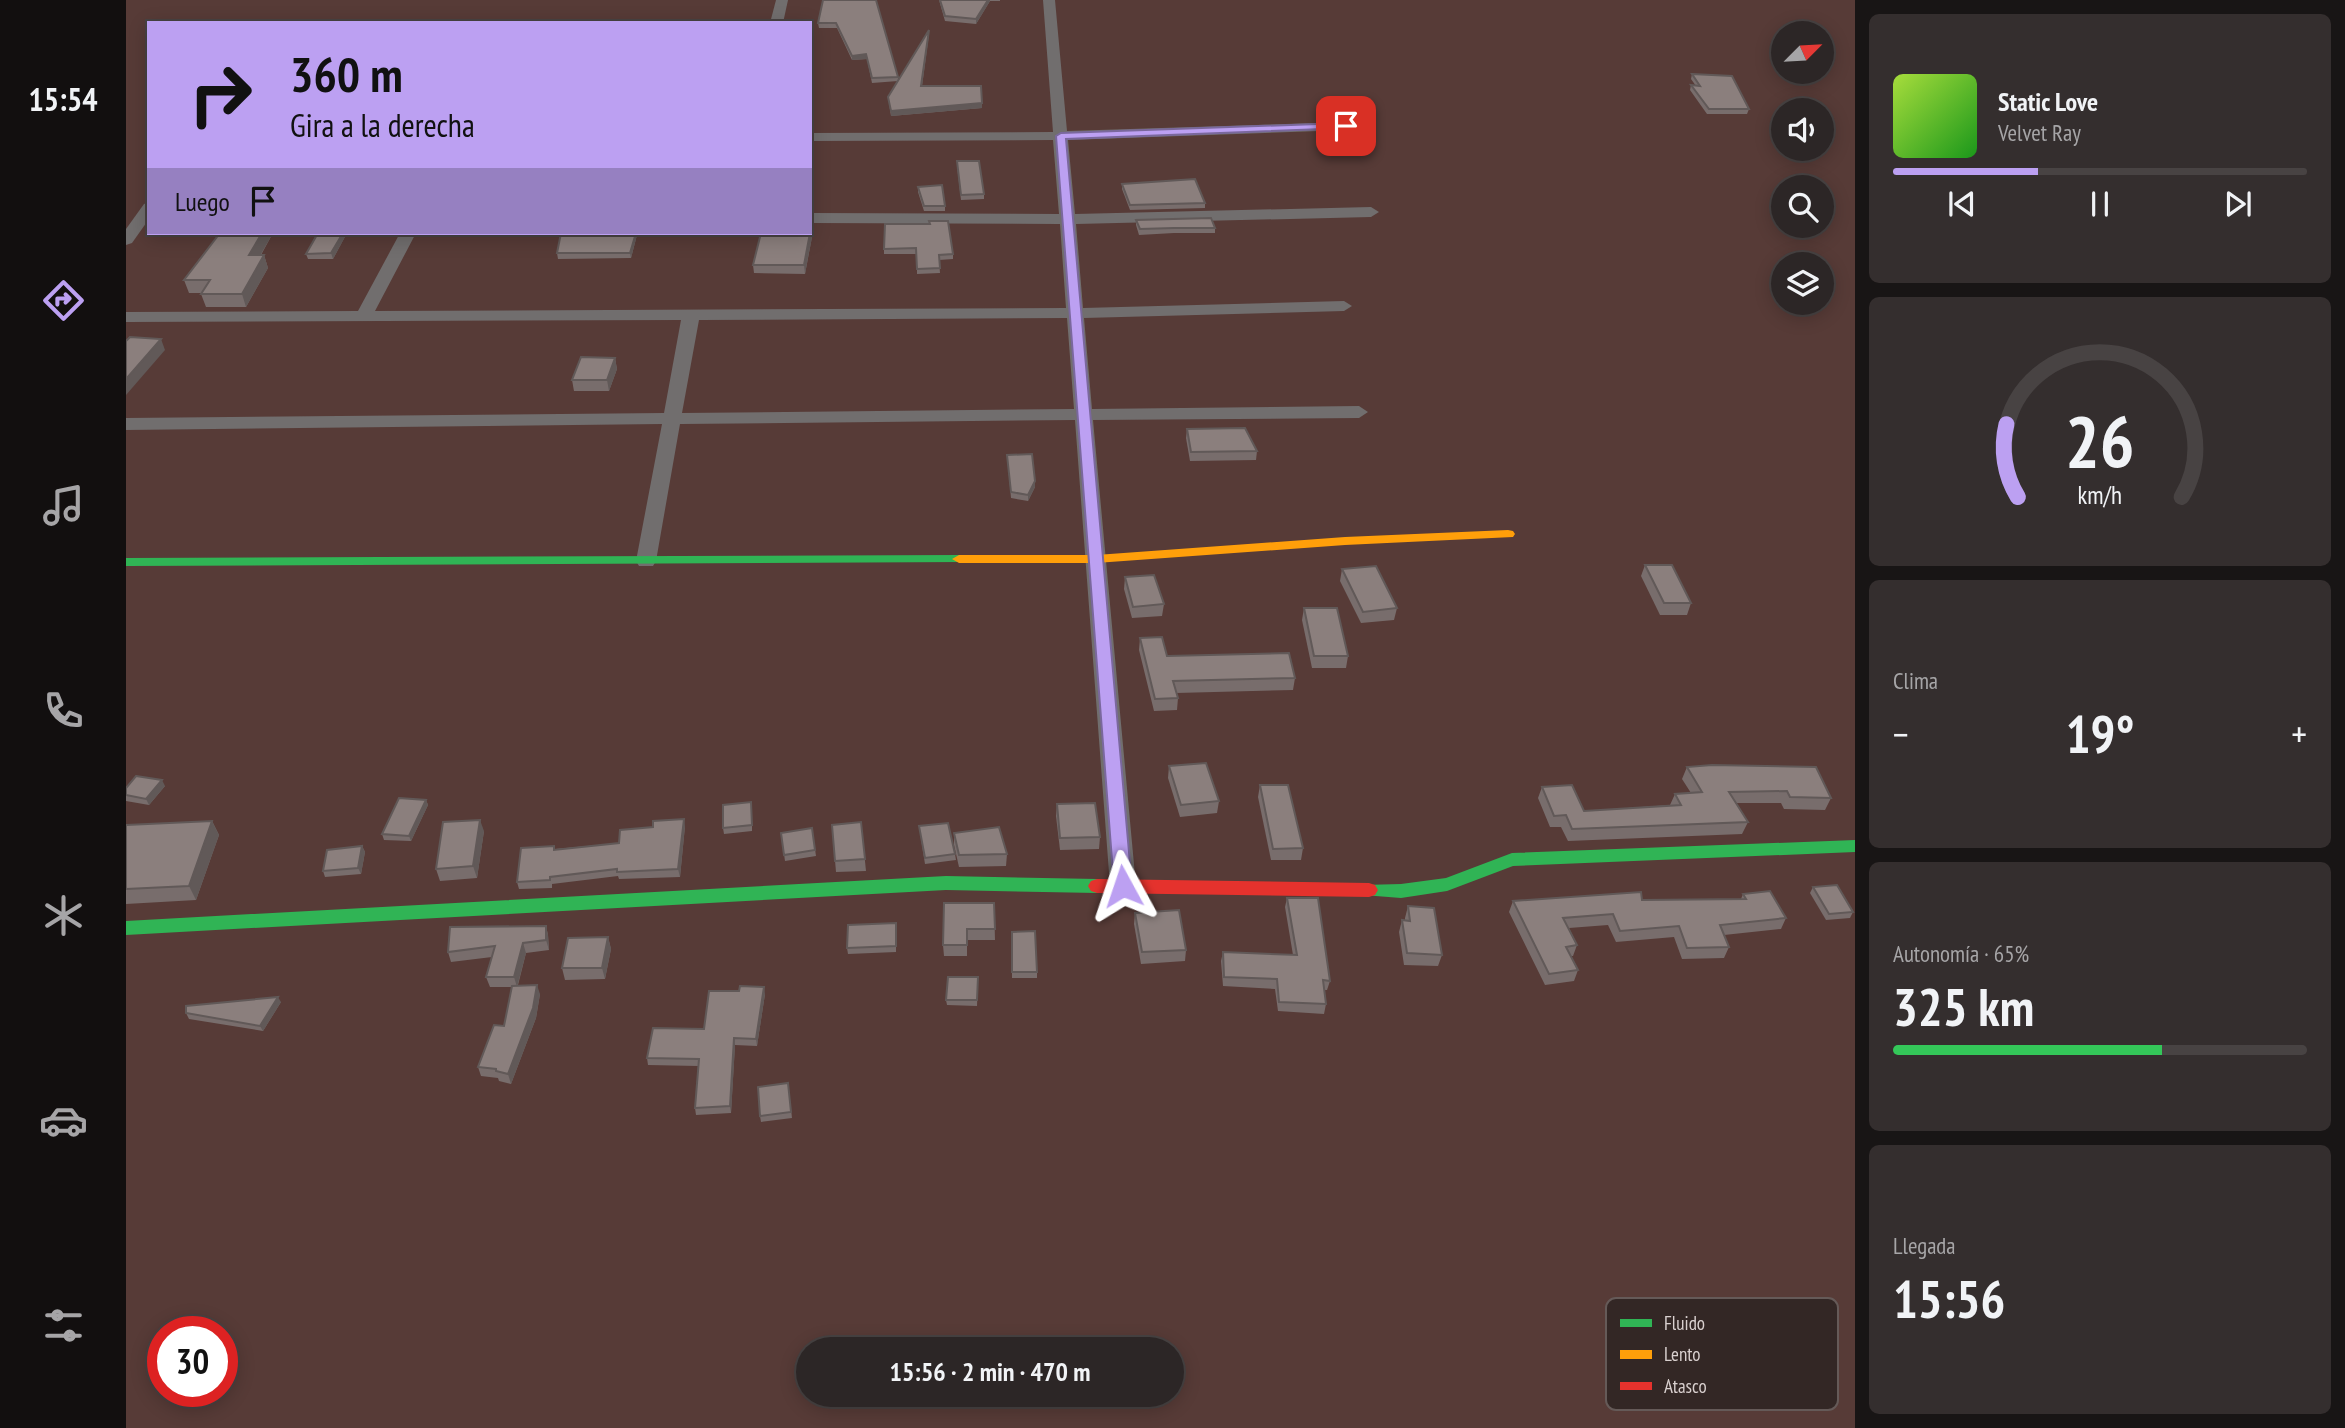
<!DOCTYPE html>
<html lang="es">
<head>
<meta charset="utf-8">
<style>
	:root { --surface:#2c2626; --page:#342e2e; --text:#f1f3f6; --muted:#a6a5a7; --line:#484343; --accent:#bca0f2 }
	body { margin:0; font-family:"PT Sans Narrow",sans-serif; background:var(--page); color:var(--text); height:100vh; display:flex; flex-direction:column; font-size:26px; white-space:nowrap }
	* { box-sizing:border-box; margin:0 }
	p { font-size:23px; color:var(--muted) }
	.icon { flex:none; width:38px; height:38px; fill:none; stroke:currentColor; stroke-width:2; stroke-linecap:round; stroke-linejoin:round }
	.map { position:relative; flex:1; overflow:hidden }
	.side { display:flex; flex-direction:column; gap:14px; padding:14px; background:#181515; width:490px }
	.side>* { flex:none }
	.hud { position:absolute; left:21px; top:21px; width:665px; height:214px; border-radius:0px; box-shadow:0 4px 18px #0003,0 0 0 2px var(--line); background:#bca0f2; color:#111; overflow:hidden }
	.needle { width:46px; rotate:66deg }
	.controls { position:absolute; left:1645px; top:21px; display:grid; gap:14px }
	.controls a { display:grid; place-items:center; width:63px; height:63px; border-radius:50%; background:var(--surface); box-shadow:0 4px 18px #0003,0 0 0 2px var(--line); font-size:35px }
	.speed { position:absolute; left:21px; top:1316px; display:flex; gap:14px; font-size:35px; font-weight:700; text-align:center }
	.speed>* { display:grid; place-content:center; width:91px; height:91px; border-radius:50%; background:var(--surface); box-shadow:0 4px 18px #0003,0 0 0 2px var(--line); line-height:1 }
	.speed .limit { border:10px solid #d22; background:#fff; color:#111 }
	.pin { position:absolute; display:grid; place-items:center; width:60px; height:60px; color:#fff; margin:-30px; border-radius:14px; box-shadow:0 4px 10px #0006 }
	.me { position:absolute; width:77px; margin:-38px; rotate:355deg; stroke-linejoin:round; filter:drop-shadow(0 0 5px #0008) }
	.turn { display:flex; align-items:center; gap:24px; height:147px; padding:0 28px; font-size:32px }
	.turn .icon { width:91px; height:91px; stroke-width:2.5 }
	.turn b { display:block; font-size:49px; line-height:60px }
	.then { display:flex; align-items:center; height:66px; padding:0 28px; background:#0003; gap:14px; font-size:26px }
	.big { font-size:52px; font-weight:800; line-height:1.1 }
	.side .card { flex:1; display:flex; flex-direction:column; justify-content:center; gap:10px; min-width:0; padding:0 24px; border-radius:10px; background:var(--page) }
	.side .dial { align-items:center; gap:0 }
	.dial svg { height:182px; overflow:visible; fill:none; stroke:var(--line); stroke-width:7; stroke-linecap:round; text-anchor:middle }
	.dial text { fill:var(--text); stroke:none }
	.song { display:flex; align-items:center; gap:21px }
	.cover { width:84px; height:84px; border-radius:10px; background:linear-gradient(135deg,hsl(80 70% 55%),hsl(120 70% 35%)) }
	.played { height:7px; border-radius:4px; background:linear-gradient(90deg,var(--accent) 35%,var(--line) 35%) }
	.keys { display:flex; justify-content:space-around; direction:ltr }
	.heat { display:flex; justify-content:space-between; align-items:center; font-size:38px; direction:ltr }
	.charge { height:10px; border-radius:5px; background:linear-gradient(90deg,#34c759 65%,var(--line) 0) }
	.trip { position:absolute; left:670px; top:1337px; width:388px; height:70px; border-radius:35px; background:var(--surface); box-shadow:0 4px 18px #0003,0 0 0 2px var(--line); font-weight:800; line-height:70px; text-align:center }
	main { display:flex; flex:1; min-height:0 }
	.dock { display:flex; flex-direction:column; width:126px; justify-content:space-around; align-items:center; background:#120f0f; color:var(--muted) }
	.dock .icon { width:49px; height:49px }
	.dock .selected { color:var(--accent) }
	.dock b { font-size:32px; color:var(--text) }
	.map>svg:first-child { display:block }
</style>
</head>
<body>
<main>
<nav class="dock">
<b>15:54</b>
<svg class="icon selected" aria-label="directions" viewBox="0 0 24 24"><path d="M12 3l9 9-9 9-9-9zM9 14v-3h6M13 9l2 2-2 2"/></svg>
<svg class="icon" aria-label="music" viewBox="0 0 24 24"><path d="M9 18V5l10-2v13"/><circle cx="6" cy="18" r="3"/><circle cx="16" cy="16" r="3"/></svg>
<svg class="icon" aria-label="phone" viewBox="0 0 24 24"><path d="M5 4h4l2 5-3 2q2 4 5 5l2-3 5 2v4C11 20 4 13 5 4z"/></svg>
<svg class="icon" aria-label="climate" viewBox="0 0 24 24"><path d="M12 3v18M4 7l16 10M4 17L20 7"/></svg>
<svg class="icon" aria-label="car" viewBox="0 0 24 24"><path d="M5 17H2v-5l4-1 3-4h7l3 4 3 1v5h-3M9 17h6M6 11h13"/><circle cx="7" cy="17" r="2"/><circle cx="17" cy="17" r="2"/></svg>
<svg class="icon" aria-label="filters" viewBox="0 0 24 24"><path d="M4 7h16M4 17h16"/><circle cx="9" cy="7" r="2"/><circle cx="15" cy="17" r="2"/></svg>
</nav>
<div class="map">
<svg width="1729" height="1428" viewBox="0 0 1729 1428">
	<rect width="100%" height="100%" fill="#3a3332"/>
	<path fill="#573b37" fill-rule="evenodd" d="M0 0H1729V1428H0ZM23 23H684V233H23ZM1657 33H1696V72H1657ZM1657 110H1696V149H1657ZM1657 187H1696V226H1657ZM1657 264H1696V303H1657ZM37 1332H96V1391H37ZM682 1349H1046V1395H682Z"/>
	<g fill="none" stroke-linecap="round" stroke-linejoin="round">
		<g fill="#716e6e" fill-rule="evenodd">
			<path d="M650 0H662L657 23H644Z"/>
			<path d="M917 0H929L941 131 1221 122 1228 126 1221 130 942 140 949 214 1245 207 1253 212 1245 217 950 224 957 308 1218 301 1226 306 1218 311 958 318 966 409 1233 406 1242 412 1233 418 967 420 1010 886 1006 893 997 896 988 893 984 886 949 420 554 424 530 561 527 566H513L510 561 536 424 0 430V418L538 413 555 320 0 322V312L232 311 274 233H290L249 311 940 308 934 224 684 223V213L933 214 927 140 684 141V133L927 132ZM941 318 948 409 556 413 573 320Z"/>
			<path d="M23 202V219L6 243 0 245V229L18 204Z"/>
		</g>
		<g fill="#30b455" fill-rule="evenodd">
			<path d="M833 555 840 559 838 562 0 566V558Z"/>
			<path d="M1729 840V852L1387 866 1321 891 1275 898 1237 895 1234 890 1237 885 1275 884 1320 878 1386 853Z"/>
			<path d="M820 876 971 879 977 881 980 886 977 891 971 893 820 890 0 935V921Z"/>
		</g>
		<path fill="#ff9f0a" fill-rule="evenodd" d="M1382 530 1387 531 1389 534 1387 537 1219 545 970 563H833L826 559 833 555H970L1219 537Z"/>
		<path fill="#e5322d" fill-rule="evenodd" d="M971 879 1243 883 1249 885 1252 890 1249 895 1243 897 971 893 965 891 962 886 965 881Z"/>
	</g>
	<g fill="#786d6c">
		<path d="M697 0 772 77V81L803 34 796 86 856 108 765 116 762 97 772 81 746 83 741 59 726 60 711 28H693L692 23Z"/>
		<path d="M813 0H874V1H864L850 24 819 21Z"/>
		<path d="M1566 74 1623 109 1621 114H1581L1564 90 1565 85 1570 86 1565 79Z"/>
		<path d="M831 166 858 194V199L835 200Z"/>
		<path d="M996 184 1079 203V208L1004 210 996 189Z"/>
		<path d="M792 187 819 206V211H798L792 192Z"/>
		<path d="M1010 220 1089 228V233H1048L1013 235 1010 225Z"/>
		<path d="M803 221 827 254V259L813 260 814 273 791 274V254H758V249L803 224Z"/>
		<path d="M685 229 686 237 679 274 628 273 627 265Z"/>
		<path d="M147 233 135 255H138L142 268 120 307H80L75 294 76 293H63L58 280Z"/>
		<path d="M221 233 207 259H182L180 254Z"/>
		<path d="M511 235 505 258 432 259 431 253Z"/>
		<path d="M489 358 491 369 483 391H448L446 380Z"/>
		<path d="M1061 429 1131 451 1130 460 1064 461 1060 438Z"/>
		<path d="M881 455 909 481V487L902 501 885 498Z"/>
		<path d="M1519 565 1565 603 1561 615H1534L1515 576Z"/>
		<path d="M1216 569 1271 608 1268 620 1235 623 1214 581Z"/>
		<path d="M999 577 1038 604 1036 616 1006 618 998 589Z"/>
		<path d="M1178 608 1222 656 1220 668H1186L1176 620Z"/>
		<path d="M1014 638 1041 656 1169 678 1167 690 1050 693 1052 698 1051 710 1028 711 1013 650Z"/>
		<path d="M1043 766 1093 801 1091 813 1054 817 1042 778Z"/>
		<path d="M1561 767 1705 798 1699 810 1658 809 1655 803H1610L1622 822 1616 834 1442 841 1435 827H1424L1412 798 1416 787 1458 811 1544 805 1549 794 1565 793 1556 779Z"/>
		<path d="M1134 785 1177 848 1175 860H1145L1132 797Z"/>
		<path d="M39 786 23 805 0 801V788Z"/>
		<path d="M300 800 302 805 285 841 258 840 256 834Z"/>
		<path d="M931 804 974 837 973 849 934 850 930 816Z"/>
		<path d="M626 808V831L598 834 597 828Z"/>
		<path d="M86 821 93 835 70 900 0 904V825Z"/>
		<path d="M735 822 740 871 710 872 706 825Z"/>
		<path d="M559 826 554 877 493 879 492 876 426 884V888L393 889 391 882 428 846 429 849 493 843Z"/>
		<path d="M793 826 829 854 830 860 799 864Z"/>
		<path d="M686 828 690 856 659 861 655 833Z"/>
		<path d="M358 831 351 878 314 881 310 869Z"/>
		<path d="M828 833 881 854 880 866 833 867 828 845Z"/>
		<path d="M236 846 239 852 235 874 199 877 197 871Z"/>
		<path d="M1687 887 1727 912 1724 918 1700 920 1684 893Z"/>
		<path d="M1617 894 1660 918 1655 929 1598 935 1603 947 1598 958 1556 959 1548 937 1490 942 1482 925 1443 928 1451 945 1447 956H1445L1452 970 1448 981 1419 985 1383 912 1387 901 1615 899Z"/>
		<path d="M1161 898 1204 981 1201 990H1198L1200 1004 1198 1014 1152 1011 1149 989 1097 986 1095 961 1097 952 1167 955 1159 907Z"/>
		<path d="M868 903 869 940H841V956H818L817 945Z"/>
		<path d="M1282 906 1316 955 1312 966 1278 965 1273 932 1276 920 1279 921V918Z"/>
		<path d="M1009 913 1060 950 1059 961 1015 964 1008 924Z"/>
		<path d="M770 923V952L722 954 721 948Z"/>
		<path d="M420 926 422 935 423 950 400 953 392 985 414 994 410 1018 385 1084 373 1081 372 1078 355 1076 352 1067 378 1026 386 987H364L360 977 366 957 325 962 322 952Z"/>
		<path d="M886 932 911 972V978H886Z"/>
		<path d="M482 937 485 949 479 979 439 980 436 968Z"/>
		<path d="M852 977 851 1006 821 1005 820 1000Z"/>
		<path d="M639 994 631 1046 609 1045 605 1113 570 1115 569 1108 572 1066 522 1065 521 1058 578 1029Z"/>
		<path d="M155 1002 137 1031 63 1019 60 1013Z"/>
		<path d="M662 1083 666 1118 635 1122 634 1116Z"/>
		<path d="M1528 1304 1591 1385 1587 1390H1542L1537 1362 1540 1357H1542L1524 1309Z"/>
	</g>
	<g fill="#615958">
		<path d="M862 0H864V1L850 24V19Z"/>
		<path d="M740 54 741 59 726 60V56Z"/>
		<path d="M856 103V108L765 116V111Z"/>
		<path d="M685 229 686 237 679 274 678 265Z"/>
		<path d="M136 233H147L127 268 123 255Z"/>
		<path d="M217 233H221L207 259 205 253Z"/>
		<path d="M510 233H511V235L505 258 504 253Z"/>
		<path d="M138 255 142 268 120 307 116 294Z"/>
		<path d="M35 339 39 350 0 395V379Z"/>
		<path d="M489 358 491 369 483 391 481 380Z"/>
		<path d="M909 481V487L902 501V495Z"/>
		<path d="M36 780 39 786 23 805 20 799Z"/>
		<path d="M300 800 302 805 285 841 283 836Z"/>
		<path d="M558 819 559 826 554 877 552 869Z"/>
		<path d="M354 820 358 831 351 878 347 866Z"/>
		<path d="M86 821 93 835 70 900 63 886Z"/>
		<path d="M236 846 239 852 235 874 232 868Z"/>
		<path d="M420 926 422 935 423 950 420 940Z"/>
		<path d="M482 937 485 949 479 979 476 968Z"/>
		<path d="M397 943 400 953 391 987 388 977Z"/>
		<path d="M411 985 414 994 410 1018 385 1084 382 1074Z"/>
		<path d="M638 987 639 994 631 1046 630 1039Z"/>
		<path d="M152 997 155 1002 137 1031 134 1026Z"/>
		<path d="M608 1038 609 1045 605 1113 604 1106Z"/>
	</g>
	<g fill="#8b7f7d" stroke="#615958" stroke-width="2">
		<path d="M697 0H750L772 77 746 78 740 54 726 56 710 23H692Z"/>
		<path d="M814 0H862L850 19 819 16Z"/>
		<path d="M803 30 795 86H855L856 103 765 111 762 97Z"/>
		<path d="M1566 74 1606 76 1623 109H1583L1565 85 1574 86Z"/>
		<path d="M831 161H853L858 194 835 195Z"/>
		<path d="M1069 179 1079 203 1004 205 996 184Z"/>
		<path d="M816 185 819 206H798L792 187Z"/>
		<path d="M1085 218 1089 228H1048L1014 229 1010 220Z"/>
		<path d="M803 221H822L827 254 813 255 814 268 791 269 790 248 758 249 759 224H804Z"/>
		<path d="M94 233H136L123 255H138L116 294H75L84 280H58Z"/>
		<path d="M192 233H217L205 253 180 254Z"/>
		<path d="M435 233H510L504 253H431Z"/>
		<path d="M635 233H684L678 265H627Z"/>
		<path d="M4 337 35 339 0 379V341Z"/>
		<path d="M455 357 489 358 481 380H446Z"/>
		<path d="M1119 428 1131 451 1065 452 1061 429Z"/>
		<path d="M906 454 909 481 902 495 885 492 881 455Z"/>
		<path d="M1519 565H1546L1565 603H1538Z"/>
		<path d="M1250 566 1271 608 1237 612 1216 569Z"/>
		<path d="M1028 575 1038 604 1007 607 999 577Z"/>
		<path d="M1178 608H1211L1222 656H1188Z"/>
		<path d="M1036 637 1041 656 1163 653 1169 678 1047 681 1052 698 1029 699 1014 638Z"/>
		<path d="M1080 763 1093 801 1055 805 1043 766Z"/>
		<path d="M1586 765 1690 767 1705 798 1664 797 1661 791 1603 792 1622 822 1446 829 1440 815 1428 816 1416 787 1446 785 1458 811 1555 805 1549 794 1576 792 1561 767Z"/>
		<path d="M10 776 36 780 20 799 0 795V788Z"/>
		<path d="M1134 785H1162L1177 848 1147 849Z"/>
		<path d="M273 798 300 800 283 836 256 834Z"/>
		<path d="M625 802 626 825 597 828V805Z"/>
		<path d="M969 803 974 837 934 838 931 804Z"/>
		<path d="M558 819 552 869 491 872V869L424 877V880L391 882 395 848 428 846V850L493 843 494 830 527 827V821Z"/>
		<path d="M354 820 347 866 310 869 317 822Z"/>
		<path d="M86 821 63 886 0 889V825Z"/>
		<path d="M735 822 739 859 709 861 706 825Z"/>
		<path d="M822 823 829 854 799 858 793 826Z"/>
		<path d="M873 827 881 854 833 855 828 833Z"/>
		<path d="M686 828 689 850 658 855 655 833Z"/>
		<path d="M236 846 232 868 197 871 201 850Z"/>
		<path d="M1711 885 1727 912 1703 914 1687 887Z"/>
		<path d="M1644 891 1660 918 1594 925 1603 947 1561 948 1553 926 1494 931 1487 914 1437 918 1451 945 1440 947 1452 970 1423 974 1387 901 1515 892 1516 900 1620 899 1617 894Z"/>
		<path d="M1161 898H1192L1204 981 1197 980 1200 1004 1153 1002 1151 979 1098 977 1097 952 1171 955Z"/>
		<path d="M818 903H868L869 929H841V945H817Z"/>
		<path d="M1282 906 1308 908 1316 955 1281 953 1276 920 1284 921Z"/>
		<path d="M1053 910 1060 950 1016 952 1009 913Z"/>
		<path d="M770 923V946L721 948 722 925Z"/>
		<path d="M420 926V940L397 943 388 977H360L369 946 322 952 324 927Z"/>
		<path d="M909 931 911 972H886V932Z"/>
		<path d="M482 937 476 968H436L442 938Z"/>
		<path d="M822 977H852L851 1000H820Z"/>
		<path d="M411 985 407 1008 382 1074 370 1071V1069L352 1067 368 1025 378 1026 386 986Z"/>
		<path d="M614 986 638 987 630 1039 608 1038 604 1106 569 1108 573 1059 521 1058 527 1028 578 1029 583 991H613Z"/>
		<path d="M152 997 134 1026 60 1013V1006Z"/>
		<path d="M662 1083 665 1112 634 1116 632 1087Z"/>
	</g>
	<path fill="#bca0f2" stroke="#7a689d" stroke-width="2" d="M1220 123 1225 126 1224 128 940 139 1006 886 1003 891H991L988 886 930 136 935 133Z"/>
	<rect x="1480" y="1298" width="232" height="112" rx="10" fill="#332725" stroke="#655a58" stroke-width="2"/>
	<rect x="1494" y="1319" width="32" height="8" fill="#30b455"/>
	<rect x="1494" y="1350" width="32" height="9" fill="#ff9f0a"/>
	<rect x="1494" y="1382" width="32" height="8" fill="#e5322d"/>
	<g font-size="19" fill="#d9d0cf">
		<text x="1538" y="1330">Fluido</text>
		<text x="1538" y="1361">Lento</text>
		<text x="1538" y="1393">Atasco</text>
	</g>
</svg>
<div class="controls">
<a><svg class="needle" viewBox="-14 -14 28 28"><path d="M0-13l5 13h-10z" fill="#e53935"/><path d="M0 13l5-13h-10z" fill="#a6a5a7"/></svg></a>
<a><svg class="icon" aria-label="sound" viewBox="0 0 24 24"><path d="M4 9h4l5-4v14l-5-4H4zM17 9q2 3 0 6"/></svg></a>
<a><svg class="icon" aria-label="search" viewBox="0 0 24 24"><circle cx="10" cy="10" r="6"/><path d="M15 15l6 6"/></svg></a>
<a><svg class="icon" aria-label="layers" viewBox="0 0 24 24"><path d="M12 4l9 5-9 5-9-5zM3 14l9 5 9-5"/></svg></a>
</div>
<div class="speed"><div class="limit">30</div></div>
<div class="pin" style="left:1220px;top:126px;background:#d93025"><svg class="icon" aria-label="arrive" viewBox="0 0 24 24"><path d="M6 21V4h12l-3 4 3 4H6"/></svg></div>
<svg class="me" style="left:997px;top:886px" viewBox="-20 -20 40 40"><path d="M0-17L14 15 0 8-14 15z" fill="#bca0f2" stroke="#fff" stroke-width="4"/></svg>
<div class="trip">15:56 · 2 min · 470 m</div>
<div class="hud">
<div class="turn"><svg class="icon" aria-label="right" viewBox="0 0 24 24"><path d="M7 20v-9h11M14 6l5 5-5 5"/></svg><div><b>360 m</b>Gira a la derecha</div></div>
<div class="then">Luego<svg class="icon" aria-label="arrive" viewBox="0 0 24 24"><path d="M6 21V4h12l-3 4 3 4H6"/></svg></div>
</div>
</div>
<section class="side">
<div class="card">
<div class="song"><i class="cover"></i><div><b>Static Love</b><p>Velvet Ray</p></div></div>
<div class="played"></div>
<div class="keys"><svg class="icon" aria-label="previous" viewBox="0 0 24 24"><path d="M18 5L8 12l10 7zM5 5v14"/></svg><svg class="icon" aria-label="pause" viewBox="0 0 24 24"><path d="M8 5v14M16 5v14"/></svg><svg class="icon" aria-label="next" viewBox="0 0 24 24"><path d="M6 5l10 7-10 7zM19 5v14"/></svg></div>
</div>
<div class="card dial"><svg viewBox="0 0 100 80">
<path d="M14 69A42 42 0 1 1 86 69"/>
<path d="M14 69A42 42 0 0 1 9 37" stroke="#bca0f2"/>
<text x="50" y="56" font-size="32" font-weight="700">26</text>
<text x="50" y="72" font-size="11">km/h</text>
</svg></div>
<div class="card"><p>Clima</p>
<div class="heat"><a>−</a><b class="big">19°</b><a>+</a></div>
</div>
<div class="card"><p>Autonomía · 65%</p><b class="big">325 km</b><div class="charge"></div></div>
<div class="card"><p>Llegada</p><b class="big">15:56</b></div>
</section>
</main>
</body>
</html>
